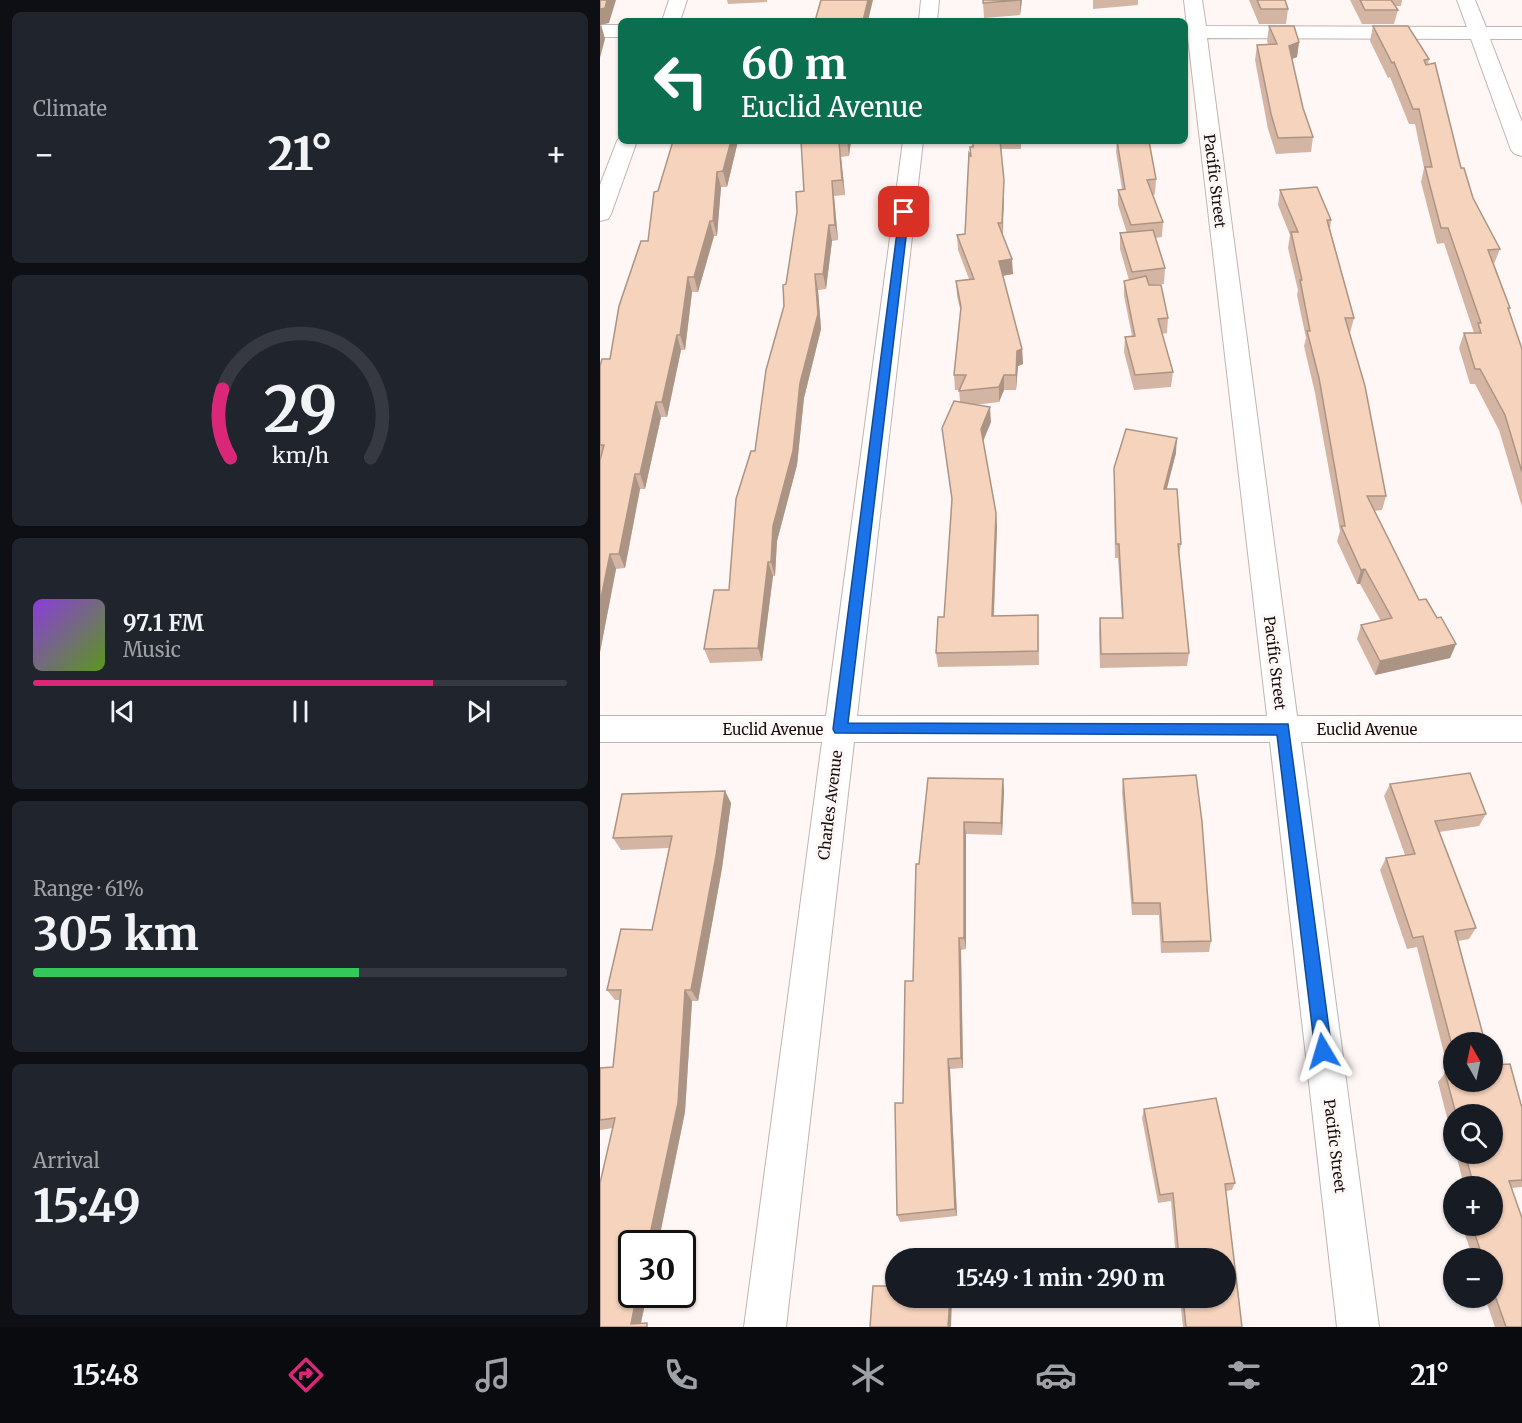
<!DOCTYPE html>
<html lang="en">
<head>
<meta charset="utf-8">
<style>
	:root { --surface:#171b24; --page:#20242c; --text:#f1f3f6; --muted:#9ea1a6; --line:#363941; --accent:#db2777 }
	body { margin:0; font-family:Merriweather,serif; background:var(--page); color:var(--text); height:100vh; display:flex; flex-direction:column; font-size:22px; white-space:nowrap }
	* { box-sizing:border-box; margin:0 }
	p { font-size:20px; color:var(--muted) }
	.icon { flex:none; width:33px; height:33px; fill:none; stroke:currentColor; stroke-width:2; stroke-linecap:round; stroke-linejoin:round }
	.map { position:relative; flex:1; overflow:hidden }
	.details { display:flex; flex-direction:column; gap:12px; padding:12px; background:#0d0f14; width:600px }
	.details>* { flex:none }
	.guide { position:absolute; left:18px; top:18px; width:570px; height:126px; border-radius:9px; box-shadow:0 2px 4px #0004; background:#0b6e4f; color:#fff; overflow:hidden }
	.needle { width:39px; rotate:351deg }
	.fabs { position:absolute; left:843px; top:1032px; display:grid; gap:12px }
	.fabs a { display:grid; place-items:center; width:60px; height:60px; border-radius:50%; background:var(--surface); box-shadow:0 2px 4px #0004; font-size:30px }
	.speed { position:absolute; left:18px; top:1230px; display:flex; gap:12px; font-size:30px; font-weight:700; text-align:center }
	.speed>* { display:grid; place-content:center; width:78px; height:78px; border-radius:50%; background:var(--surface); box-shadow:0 2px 4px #0004; line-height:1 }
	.speed .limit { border:3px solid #111; border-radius:9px; background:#fff; color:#111 }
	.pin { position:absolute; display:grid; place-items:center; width:51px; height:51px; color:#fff; margin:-26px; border-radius:12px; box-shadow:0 3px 9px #0006 }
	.me { position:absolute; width:66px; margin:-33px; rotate:353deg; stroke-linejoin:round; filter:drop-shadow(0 0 4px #0008) }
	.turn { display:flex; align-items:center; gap:21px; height:126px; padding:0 24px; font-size:27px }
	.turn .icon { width:78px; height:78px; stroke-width:2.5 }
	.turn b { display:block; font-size:42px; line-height:51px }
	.big { font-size:45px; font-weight:700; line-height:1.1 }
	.details .card { flex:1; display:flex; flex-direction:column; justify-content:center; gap:9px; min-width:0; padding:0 21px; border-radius:9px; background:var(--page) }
	.details .dial { align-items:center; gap:0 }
	.dial svg { height:156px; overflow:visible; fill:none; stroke:var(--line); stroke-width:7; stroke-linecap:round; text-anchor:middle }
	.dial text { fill:var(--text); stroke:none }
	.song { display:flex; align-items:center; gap:18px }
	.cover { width:72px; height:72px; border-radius:9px; background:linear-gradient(135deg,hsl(270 70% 55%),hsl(90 70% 35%)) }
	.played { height:6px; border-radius:3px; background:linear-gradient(90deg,var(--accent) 75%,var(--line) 75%) }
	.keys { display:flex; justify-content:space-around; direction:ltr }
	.heat { display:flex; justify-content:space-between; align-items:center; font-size:33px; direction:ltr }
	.charge { height:9px; border-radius:4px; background:linear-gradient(90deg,#34c759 61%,var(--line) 0) }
	.trip { position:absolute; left:285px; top:1248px; width:351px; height:60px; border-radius:30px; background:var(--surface); box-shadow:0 2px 4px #0004; font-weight:700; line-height:60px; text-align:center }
	.menu { display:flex; height:96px; justify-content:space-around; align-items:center; background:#090b0e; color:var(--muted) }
	.menu .icon { width:42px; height:42px }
	.menu .current { color:var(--accent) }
	.menu b { font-size:27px; color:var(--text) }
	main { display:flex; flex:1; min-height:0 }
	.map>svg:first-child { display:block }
</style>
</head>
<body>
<main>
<section class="details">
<div class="card"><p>Climate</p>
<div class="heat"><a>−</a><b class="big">21°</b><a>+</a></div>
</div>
<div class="card dial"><svg viewBox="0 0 100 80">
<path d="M14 69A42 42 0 1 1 86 69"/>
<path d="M14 69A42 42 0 0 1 10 34" stroke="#db2777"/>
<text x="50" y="56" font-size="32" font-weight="700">29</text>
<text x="50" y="72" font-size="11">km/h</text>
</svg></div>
<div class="card">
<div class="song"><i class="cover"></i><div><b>97.1 FM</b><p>Music</p></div></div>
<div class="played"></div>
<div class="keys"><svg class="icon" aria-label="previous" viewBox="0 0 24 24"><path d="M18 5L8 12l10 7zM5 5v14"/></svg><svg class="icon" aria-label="pause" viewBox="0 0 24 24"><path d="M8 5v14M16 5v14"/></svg><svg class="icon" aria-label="next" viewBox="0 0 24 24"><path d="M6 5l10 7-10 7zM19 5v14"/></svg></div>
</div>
<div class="card"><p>Range · 61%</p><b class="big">305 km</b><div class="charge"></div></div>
<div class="card"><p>Arrival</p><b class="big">15:49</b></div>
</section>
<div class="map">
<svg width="922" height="1327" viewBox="0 0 922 1327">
	<rect width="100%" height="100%" fill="#fff7f5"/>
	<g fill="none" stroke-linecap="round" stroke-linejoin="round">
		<defs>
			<g id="minor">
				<path d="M69 0H87L80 21H62Z"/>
				<path d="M321 0H339L337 21H319Z"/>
				<path d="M584 0H602L606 26 867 27 857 0H875L886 27H922V39H890L922 122V156L915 154 911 150 871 39 607 38 697 716H922V742H701L779 1327H737L670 742H254L186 1327H144L222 742H0V716H226L303 141H323L257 716H667L588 38H585V26H587Z"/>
				<rect x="0" y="25" width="21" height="12"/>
				<path d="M21 136V141H37L11 214 8 219 0 221V185L17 141Z"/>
			</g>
		</defs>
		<use href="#minor" stroke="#c1b4b2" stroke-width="2"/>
		<use href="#minor" fill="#fff" fill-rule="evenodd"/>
	</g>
	<g fill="#d4b5a3">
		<path d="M127 0H167V2L128 4Z"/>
		<path d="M422 0 420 15 384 18 383 3Z"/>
		<path d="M493 0H538V5L493 9Z"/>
		<path d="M649 0H685L688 9 686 24H659Z"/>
		<path d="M750 0H802L801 6H795L798 10 794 24H762Z"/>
		<path d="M669 26 699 42 697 57 692 59 703 108 713 137 711 152 676 154 668 129 655 60 657 45H668L667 40Z"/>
		<path d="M773 26 829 59 828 65 861 168 873 198 900 249 894 264 910 308 909 310 922 349V507L899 430 875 384H870L859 348 864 333H874L844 243 837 244 821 182 824 168 815 124H809L790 77 788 78 770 41Z"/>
		<path d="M138 141 127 187H121L117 236H114L98 292H92L85 350H81L67 417H61L45 489H40L25 568 16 569 0 652V366L10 359 48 241 58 191Z"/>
		<path d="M201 141H251L249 156 241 157 245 195 234 196 238 240 232 241 226 289 218 290 221 329 204 398 197 465 177 541 175 576H173L162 661 110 663 104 649 129 590 155 451 184 306 186 284 204 191Z"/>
		<path d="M373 141H421V149H401L404 196 403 235 413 274 403 276 422 349 423 364 418 366 416 390H404L399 402 374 405 391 422 383 441 397 527 394 616 438 615 439 665 338 667 336 653 344 617 352 501 342 428 360 402 359 390H355L354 375 361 313 357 296 356 281 369 279 358 250 357 235 365 234 371 157 373 147Z"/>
		<path d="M517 141H549L556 179 555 194 553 195 563 222 562 237 555 238 565 268 564 284 549 285 568 318 567 333 562 334 573 372 571 387 534 390 524 352 525 337 532 336 524 296V281L529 280 520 249V233H527L518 205V190L522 189 516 152Z"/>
		<path d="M680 190 731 220 730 229 754 318 750 333 786 496 782 510 774 511 819 600 837 618 856 644 850 658 775 675 757 639 761 625 781 621 760 584H757L737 541 740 531 715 393 704 346 706 338 697 295 698 290 688 248 690 235 678 205Z"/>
		<path d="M576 453 566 489 581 544 579 555 589 653 587 666 500 668 499 632 500 618H522L518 558H515L514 483V468Z"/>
		<path d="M403 779 404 792 402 835 366 834V949L361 950 363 1068 350 1069 357 1216 300 1222 297 1215 303 1103 313 981 319 864Z"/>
		<path d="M523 779 611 941 609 952 561 953 559 915H532L522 792Z"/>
		<path d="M790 784 886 814 879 826 839 832 876 928 869 939 858 941 854 1042V1082L922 1108V1187L911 1188 922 1327H895L885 1298H892V1258H873L862 1226H892V1186H864L856 1154H892V1114H854V1145L838 1082 845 1073H849L817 947 807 949 780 870 786 858 805 855 784 796Z"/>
		<path d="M125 791 131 803 122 868 98 1001H92L85 1112 58 1244H32L47 1294 41 1323 0 1327 13 1128 0 1130V1068L13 1067 20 1000H15L7 990 52 930 69 848 21 850 13 838Z"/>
		<path d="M544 1109 635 1183 632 1190 626 1191 642 1327H583L580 1298H626V1258H576L571 1201 558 1203 542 1118Z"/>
	</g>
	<g fill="#ac9484">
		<path d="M7 0H16L9 23 0 25V9Z"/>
		<path d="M268 0H273L268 21H263Z"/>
		<path d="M420 0H422L420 15Z"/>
		<path d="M1 24 5 39 0 58V26Z"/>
		<path d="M699 42 697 57 687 61 689 46Z"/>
		<path d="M131 141H138L127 187 123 171Z"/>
		<path d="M239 141 241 157 245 195 242 180Z"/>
		<path d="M247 141H251L249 156Z"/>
		<path d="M117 172 121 187 117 236 113 221Z"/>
		<path d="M404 180V196L402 238V223Z"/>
		<path d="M232 181 234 196 238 240 235 225Z"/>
		<path d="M110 221 114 236 98 292 94 277Z"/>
		<path d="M229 225 232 241 226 289 223 274Z"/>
		<path d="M412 259 413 274 400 276 399 261Z"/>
		<path d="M215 274 218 290 221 329 204 398 197 465 177 541 175 576 171 562 173 526 200 383Z"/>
		<path d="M88 277 92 292 85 350 80 335Z"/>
		<path d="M77 335 81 350 67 417 62 402Z"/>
		<path d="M422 349 423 364 418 366 416 390V375L417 351Z"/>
		<path d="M404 375V390L399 402V387Z"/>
		<path d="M56 402 61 417 45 489 40 474Z"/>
		<path d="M390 407 391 422 382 444 381 429Z"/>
		<path d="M577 438 576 453 563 504 564 489Z"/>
		<path d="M35 474 40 489 25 568 19 554Z"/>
		<path d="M396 513 397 527 393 630 392 616Z"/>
		<path d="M10 554 16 569 0 652V603Z"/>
		<path d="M168 562 173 576 162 661 158 648Z"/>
		<path d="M765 569 760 584H757L761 570Z"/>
		<path d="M856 644 850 658 775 675 780 661Z"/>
		<path d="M403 779 404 792 402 835 401 823Z"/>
		<path d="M125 791 131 803 122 868 98 1001 91 990Z"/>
		<path d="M364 822 366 834V949L364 938Z"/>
		<path d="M359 938 361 950 363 1068 361 1058Z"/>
		<path d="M85 990 92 1001 85 1112 58 1244H48Z"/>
		<path d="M348 1059 350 1069 357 1216 355 1209Z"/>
		<path d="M37 1294H47L40 1327 31 1324Z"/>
		<path d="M350 1298H352L351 1327H348Z"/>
	</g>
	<g fill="#f6d3bd" stroke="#ac9484" stroke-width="1.5">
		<path d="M0 0H7L5 8 0 9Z"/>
		<path d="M221 0H268L263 21H215Z"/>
		<path d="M383 0H420L383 3Z"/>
		<path d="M657 0H685L688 9H661Z"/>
		<path d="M760 0H791L798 10H765Z"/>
		<path d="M669 26H694L699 42 689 46 703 108 713 137 678 138 671 114 657 45 677 44Z"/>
		<path d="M773 26H808L829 59 824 60 826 65 835 63 861 168H864L873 198 900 249 888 250 910 308H908L922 349V472L905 415 880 369H875L864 333H881L878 323H881L848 228H841L825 167H832L819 109H813L794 62 792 63Z"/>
		<path d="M73 141H131L123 171 117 172 113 221H110L94 277H88L80 335H77L62 402H56L40 474H35L19 554H10L0 603V460L4 445H0V366L2 359H10L19 306 41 241H48L54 192 58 191Z"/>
		<path d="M201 141H247H239L242 180 232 181 235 225H229L223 274H215L218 314 200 383 193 451 173 526 171 562H168L158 648 104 649 114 590H129L136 499 151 451H155L166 370 184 306 183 285 186 284 197 212 196 192 204 191Z"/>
		<path d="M373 141H400L404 180 402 223H398L412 259 399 261 422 349 417 351 416 375H404L399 387 359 391 366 375H354L361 307 356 281 374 279 357 235 365 234 369 153 371 157 370 147H373Z"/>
		<path d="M517 141H549L556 179 547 180 563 222 531 225 518 190 525 189Z"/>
		<path d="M717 187 731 220H727L754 318H745L765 386 786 496H767L819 600 826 599 837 618 841 617 856 644 780 661 761 625 792 618 765 569 761 570 741 526H745L719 378 707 331H710L700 280H702L691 232H698L680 190Z"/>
		<path d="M553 230 565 268 532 272 520 233Z"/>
		<path d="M546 276 549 285H561L568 318 558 319 573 372 535 375 525 337 535 336 524 281Z"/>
		<path d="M354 401 390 407 381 429 396 513 392 616 438 615V651L336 653 338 617H344L352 499 342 428Z"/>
		<path d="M526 429 577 438 564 489H577L581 544H578L589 653 501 654 500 618H523L519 544H516L514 468Z"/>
		<path d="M870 773 886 814 835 821 876 928 855 931 885 1042H854V1053L823 936 813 938 786 858 815 854 790 784Z"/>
		<path d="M596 775 602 822 611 941 563 942 560 903H533L523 779Z"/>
		<path d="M328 778 403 779 401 823 364 822V938H359L361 1058 348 1059 355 1209 297 1215 295 1103H303L305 981H313L316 864H319Z"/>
		<path d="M125 791 116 856 91 990H85L78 1103 48 1244H32V1294H37L31 1324 47 1323V1327H0V1183L15 1118 0 1120V1068L13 1067 21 990H7L21 929 52 930 72 836 13 838 22 794Z"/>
		<path d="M910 1064 922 1108V1180L909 1181 922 1218V1327H906L892 1287V1258H883L872 1226H892V1186H874L865 1154H892V1114H856L845 1073 854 1072V1082H892V1065Z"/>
		<path d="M616 1098 635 1183 625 1184 642 1327H586L583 1298H626V1258H579L573 1193 560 1195 544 1109Z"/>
		<path d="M273 1286H296V1298H350L348 1327H270Z"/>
	</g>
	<path fill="#1a73e8" stroke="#114b97" stroke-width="1.5" d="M300 209 309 212 248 723 688 724 732 1051 729 1057 723 1059 718 1057 715 1051 677 735 235 733 233 729Z"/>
	<g text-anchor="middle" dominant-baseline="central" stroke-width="6" stroke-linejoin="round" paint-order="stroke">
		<g font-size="15" fill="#140f0f" stroke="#fff7f5">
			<text transform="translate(615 181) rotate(83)">Pacific Street</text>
			<text transform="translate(675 663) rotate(83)">Pacific Street</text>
			<text x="173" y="729">Euclid Avenue</text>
			<text x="767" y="729">Euclid Avenue</text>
			<text transform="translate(230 805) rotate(-83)">Charles Avenue</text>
			<text transform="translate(735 1146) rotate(83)">Pacific Street</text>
		</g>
	</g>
</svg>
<div class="fabs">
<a><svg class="needle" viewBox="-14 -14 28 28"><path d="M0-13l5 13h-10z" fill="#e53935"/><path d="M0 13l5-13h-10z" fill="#9ea1a6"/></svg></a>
<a><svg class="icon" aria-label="search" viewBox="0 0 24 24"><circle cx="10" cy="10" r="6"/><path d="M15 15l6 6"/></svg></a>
<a>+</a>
<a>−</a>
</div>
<div class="speed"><div class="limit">30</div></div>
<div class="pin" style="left:304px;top:212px;background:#d93025"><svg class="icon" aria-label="arrive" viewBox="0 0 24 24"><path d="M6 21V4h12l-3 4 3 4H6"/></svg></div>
<svg class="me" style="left:723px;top:1051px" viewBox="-20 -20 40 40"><path d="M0-17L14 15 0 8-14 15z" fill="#1a73e8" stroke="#fff" stroke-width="4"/></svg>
<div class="trip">15:49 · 1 min · 290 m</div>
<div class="guide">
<div class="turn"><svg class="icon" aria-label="left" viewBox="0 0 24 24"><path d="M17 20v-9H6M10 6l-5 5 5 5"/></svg><div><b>60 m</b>Euclid Avenue</div></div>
</div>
</div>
</main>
<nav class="menu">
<b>15:48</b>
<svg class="icon current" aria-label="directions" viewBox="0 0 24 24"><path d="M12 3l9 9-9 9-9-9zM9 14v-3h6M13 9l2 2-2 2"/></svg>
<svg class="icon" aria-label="music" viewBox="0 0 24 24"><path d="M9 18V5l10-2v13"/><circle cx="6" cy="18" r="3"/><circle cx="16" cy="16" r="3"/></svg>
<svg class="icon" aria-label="phone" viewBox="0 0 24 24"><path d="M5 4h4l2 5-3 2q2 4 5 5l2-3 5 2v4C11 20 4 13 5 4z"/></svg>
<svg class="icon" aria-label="climate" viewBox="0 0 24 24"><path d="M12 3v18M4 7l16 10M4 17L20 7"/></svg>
<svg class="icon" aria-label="car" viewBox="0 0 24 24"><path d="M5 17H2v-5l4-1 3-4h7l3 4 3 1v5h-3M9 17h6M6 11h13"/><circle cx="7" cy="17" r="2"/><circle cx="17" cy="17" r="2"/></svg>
<svg class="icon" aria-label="filters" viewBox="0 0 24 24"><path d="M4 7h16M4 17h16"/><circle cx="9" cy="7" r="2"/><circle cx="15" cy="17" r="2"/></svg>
<b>21°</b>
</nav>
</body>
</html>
